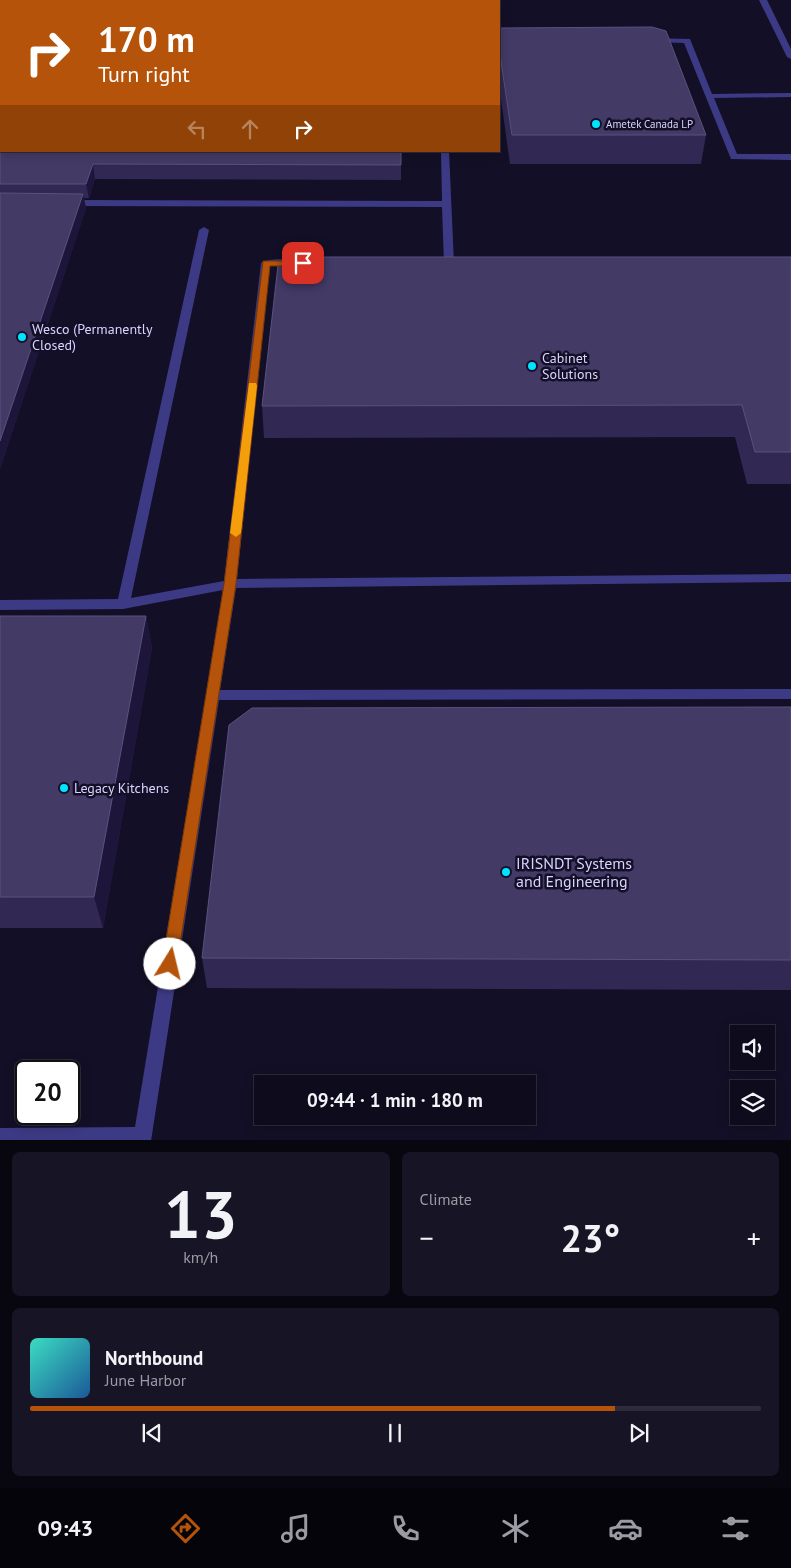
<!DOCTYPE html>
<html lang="en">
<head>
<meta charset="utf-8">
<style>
	:root { --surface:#0e0b1c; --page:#171425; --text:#f1f3f6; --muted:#9b9ba3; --line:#2e2b3b; --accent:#b45309 }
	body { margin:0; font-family:"PT Sans",sans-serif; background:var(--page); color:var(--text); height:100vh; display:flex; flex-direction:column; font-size:19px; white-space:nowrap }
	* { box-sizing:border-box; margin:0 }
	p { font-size:16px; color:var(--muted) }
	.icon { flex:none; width:28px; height:28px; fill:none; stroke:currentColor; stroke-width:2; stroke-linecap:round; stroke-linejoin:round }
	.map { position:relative; height:1140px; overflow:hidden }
	.details { display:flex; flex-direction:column; gap:12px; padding:12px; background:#08060f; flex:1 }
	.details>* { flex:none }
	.hud { position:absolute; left:0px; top:0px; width:500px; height:152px; box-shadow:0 2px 12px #0003,0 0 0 1px var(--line); background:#b45309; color:#fff; overflow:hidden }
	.buttons { position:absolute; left:730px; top:1025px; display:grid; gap:10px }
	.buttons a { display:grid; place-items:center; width:45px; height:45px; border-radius:0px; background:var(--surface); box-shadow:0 2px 12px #0003,0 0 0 1px var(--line); font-size:25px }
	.speed { position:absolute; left:15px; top:1060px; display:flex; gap:10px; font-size:25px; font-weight:700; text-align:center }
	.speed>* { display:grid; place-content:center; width:65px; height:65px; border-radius:50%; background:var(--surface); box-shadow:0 2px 12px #0003,0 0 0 1px var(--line); line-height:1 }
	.speed .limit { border:2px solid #111; border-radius:8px; background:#fff; color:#111 }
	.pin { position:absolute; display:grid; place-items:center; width:42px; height:42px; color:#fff; margin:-21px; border-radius:10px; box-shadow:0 2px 8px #0006 }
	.me { position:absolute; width:55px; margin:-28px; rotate:9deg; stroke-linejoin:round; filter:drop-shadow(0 0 4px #0008) }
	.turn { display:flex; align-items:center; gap:18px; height:105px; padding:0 15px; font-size:22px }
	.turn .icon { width:65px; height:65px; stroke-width:2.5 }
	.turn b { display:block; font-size:35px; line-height:42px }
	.lanes { display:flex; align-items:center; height:48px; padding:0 15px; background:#0003; justify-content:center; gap:25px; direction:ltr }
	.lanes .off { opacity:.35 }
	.big { font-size:38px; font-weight:600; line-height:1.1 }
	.details .widget { flex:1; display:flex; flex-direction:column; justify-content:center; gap:8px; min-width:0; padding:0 18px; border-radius:8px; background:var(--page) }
	.details .dial { align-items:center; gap:0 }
	.dial b { font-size:65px; line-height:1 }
	.song { display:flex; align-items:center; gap:15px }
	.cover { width:60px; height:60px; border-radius:8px; background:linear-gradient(135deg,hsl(170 70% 55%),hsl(210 70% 35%)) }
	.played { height:5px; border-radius:2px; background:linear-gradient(90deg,var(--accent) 80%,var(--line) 80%) }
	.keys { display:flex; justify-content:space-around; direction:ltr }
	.heat { display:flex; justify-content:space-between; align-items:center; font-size:28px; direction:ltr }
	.details .tiles { flex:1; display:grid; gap:12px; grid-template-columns:1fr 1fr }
	.widget:last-child { grid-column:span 2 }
	.trip { position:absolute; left:254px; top:1075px; width:282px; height:50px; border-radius:0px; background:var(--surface); box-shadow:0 2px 12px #0003,0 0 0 1px var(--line); font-weight:600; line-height:50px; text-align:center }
	.dock { display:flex; height:80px; justify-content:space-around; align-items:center; background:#06040b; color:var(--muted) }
	.dock .icon { width:35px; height:35px }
	.dock .selected { color:var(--accent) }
	.dock b { font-size:22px; color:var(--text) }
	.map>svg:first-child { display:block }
</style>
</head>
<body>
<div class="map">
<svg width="791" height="1141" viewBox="0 0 791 1141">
	<rect width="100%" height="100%" fill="#130f26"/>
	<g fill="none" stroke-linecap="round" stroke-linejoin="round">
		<g fill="#3d3a85" fill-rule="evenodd">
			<path d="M2 0H10V1H3Z"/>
			<path d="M256 0H264L265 1H257Z"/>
			<path d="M488 0H496L497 1H489Z"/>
			<rect x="0" y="9" width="1" height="4"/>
			<path d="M651 38 690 39 712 94 791 93V97L714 98 737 154H791V160L731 159 684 43 654 42 650 40Z"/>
			<rect x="0" y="78" width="1" height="5"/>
			<rect x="0" y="113" width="1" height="4"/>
			<path d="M441 151H449L454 264 449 267 444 264 442 207 68 206 63 203 68 200 442 201Z"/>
			<path d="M204 227 209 230 131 598 224 581 261 263C268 258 295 258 302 263L297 266H270L237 579 791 574V582L236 588 220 690 791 689V699L219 700 151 1141H0V1128L135 1127 223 590 123 609 0 610V600L118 599 199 230Z"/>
		</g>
		<path fill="#3d3a85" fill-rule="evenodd" d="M759 0H767L791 49V59L787 57Z"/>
		<rect fill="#3d3a85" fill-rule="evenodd" x="0" y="57" width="1" height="4"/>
	</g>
	<g fill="#312854">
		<path d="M499 28 706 135 701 164H510L499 85Z"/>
		<path d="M0 127 401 151V180L95 179 89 198H84L86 208 0 469Z"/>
		<path d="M791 257V484H747L735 437 264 438 262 406Z"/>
		<path d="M0 616H146L152 648 103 928H0Z"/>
		<path d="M791 707V990L207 988 202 958Z"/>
	</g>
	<g fill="#1d163a">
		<path d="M93 164 95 179 89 198 86 184Z"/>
		<path d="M83 194 86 208 0 469V441Z"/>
		<path d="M146 616 152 648 103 928 94 897Z"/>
	</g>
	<g fill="#433a66" stroke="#5a527e">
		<path d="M652 27 666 31 706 135H512L499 48V28Z"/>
		<path d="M0 127H1V151H401V165L93 164 86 184H0Z"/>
		<path d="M0 193 83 194 0 441Z"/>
		<path d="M295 257H791V452H755L742 405 262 406 278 265Z"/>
		<path d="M0 616H146L94 897H0Z"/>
		<path d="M791 707V960L202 958 229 725 252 708Z"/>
	</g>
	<path fill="#b45309" stroke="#753606" d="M263 261H303L307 263 303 266H270L236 584 177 964 175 968 170 970 164 968 162 964 224 584Z"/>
	<path fill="#f59e0b" d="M249 383H256L257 386 241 533 236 537 230 533Z"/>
	<g fill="#00e5ff" stroke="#130f26" stroke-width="2">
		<circle cx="596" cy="124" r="5"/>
		<circle cx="22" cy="337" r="5"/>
		<circle cx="532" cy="366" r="5"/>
		<circle cx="64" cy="788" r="5"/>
		<circle cx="506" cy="872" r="5"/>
	</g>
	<g text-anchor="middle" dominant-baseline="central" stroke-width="5" stroke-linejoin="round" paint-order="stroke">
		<g font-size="11" fill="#d9d4ff" stroke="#130f26" text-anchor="start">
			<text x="606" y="124">Ametek Canada LP</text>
		</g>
		<g font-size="14" fill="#d9d4ff" stroke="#130f26" text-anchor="start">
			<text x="32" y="329">Wesco (Permanently<tspan x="32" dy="16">Closed)</tspan></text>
			<text x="542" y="358">Cabinet<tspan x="542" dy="16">Solutions</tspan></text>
			<text x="74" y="788">Legacy Kitchens</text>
		</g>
		<g font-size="16" fill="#d9d4ff" stroke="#130f26" text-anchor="start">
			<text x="516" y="863">IRISNDT Systems<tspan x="516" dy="18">and Engineering</tspan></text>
		</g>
	</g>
</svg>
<div class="buttons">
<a><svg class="icon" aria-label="sound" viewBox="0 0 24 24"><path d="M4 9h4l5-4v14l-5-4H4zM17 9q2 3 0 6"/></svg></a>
<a><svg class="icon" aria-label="layers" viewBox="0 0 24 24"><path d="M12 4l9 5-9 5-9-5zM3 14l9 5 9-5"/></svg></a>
</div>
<div class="speed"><div class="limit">20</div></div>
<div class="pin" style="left:303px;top:263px;background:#d93025"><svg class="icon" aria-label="arrive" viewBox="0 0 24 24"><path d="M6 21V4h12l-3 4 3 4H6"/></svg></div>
<svg class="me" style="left:170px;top:964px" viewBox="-20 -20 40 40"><circle r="19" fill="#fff"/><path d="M0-13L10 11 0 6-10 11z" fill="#b45309"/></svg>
<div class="trip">09:44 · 1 min · 180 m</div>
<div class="hud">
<div class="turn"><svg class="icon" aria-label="right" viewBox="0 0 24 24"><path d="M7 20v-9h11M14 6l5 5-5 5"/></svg><div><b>170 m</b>Turn right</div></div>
<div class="lanes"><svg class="icon off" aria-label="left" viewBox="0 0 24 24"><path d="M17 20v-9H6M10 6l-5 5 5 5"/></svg><svg class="icon off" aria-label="ahead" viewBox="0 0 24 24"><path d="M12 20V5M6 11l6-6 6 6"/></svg><svg class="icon" aria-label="right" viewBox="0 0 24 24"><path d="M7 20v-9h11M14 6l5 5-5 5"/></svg></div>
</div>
</div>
<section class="details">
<div class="tiles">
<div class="widget dial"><b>13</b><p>km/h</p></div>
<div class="widget"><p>Climate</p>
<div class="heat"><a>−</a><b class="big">23°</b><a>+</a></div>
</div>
<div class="widget">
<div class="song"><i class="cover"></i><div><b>Northbound</b><p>June Harbor</p></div></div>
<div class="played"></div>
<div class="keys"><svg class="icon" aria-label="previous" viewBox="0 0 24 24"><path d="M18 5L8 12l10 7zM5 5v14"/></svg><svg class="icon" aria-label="pause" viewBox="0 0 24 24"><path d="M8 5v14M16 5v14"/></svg><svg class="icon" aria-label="next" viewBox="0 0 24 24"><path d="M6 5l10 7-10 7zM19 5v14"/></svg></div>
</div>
</div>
</section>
<nav class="dock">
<b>09:43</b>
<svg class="icon selected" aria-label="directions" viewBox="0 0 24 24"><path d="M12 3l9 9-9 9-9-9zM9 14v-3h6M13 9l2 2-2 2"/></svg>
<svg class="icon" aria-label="music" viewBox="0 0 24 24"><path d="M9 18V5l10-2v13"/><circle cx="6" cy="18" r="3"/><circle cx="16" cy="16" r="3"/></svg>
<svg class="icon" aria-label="phone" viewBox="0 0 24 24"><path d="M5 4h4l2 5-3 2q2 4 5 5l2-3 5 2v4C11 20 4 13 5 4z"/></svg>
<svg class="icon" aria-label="climate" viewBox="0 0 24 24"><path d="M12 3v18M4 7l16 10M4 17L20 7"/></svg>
<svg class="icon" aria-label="car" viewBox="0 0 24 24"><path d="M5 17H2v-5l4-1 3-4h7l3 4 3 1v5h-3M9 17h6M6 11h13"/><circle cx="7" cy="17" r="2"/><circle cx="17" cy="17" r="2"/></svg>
<svg class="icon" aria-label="filters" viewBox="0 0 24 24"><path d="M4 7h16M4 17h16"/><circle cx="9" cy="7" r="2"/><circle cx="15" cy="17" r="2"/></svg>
</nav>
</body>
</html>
